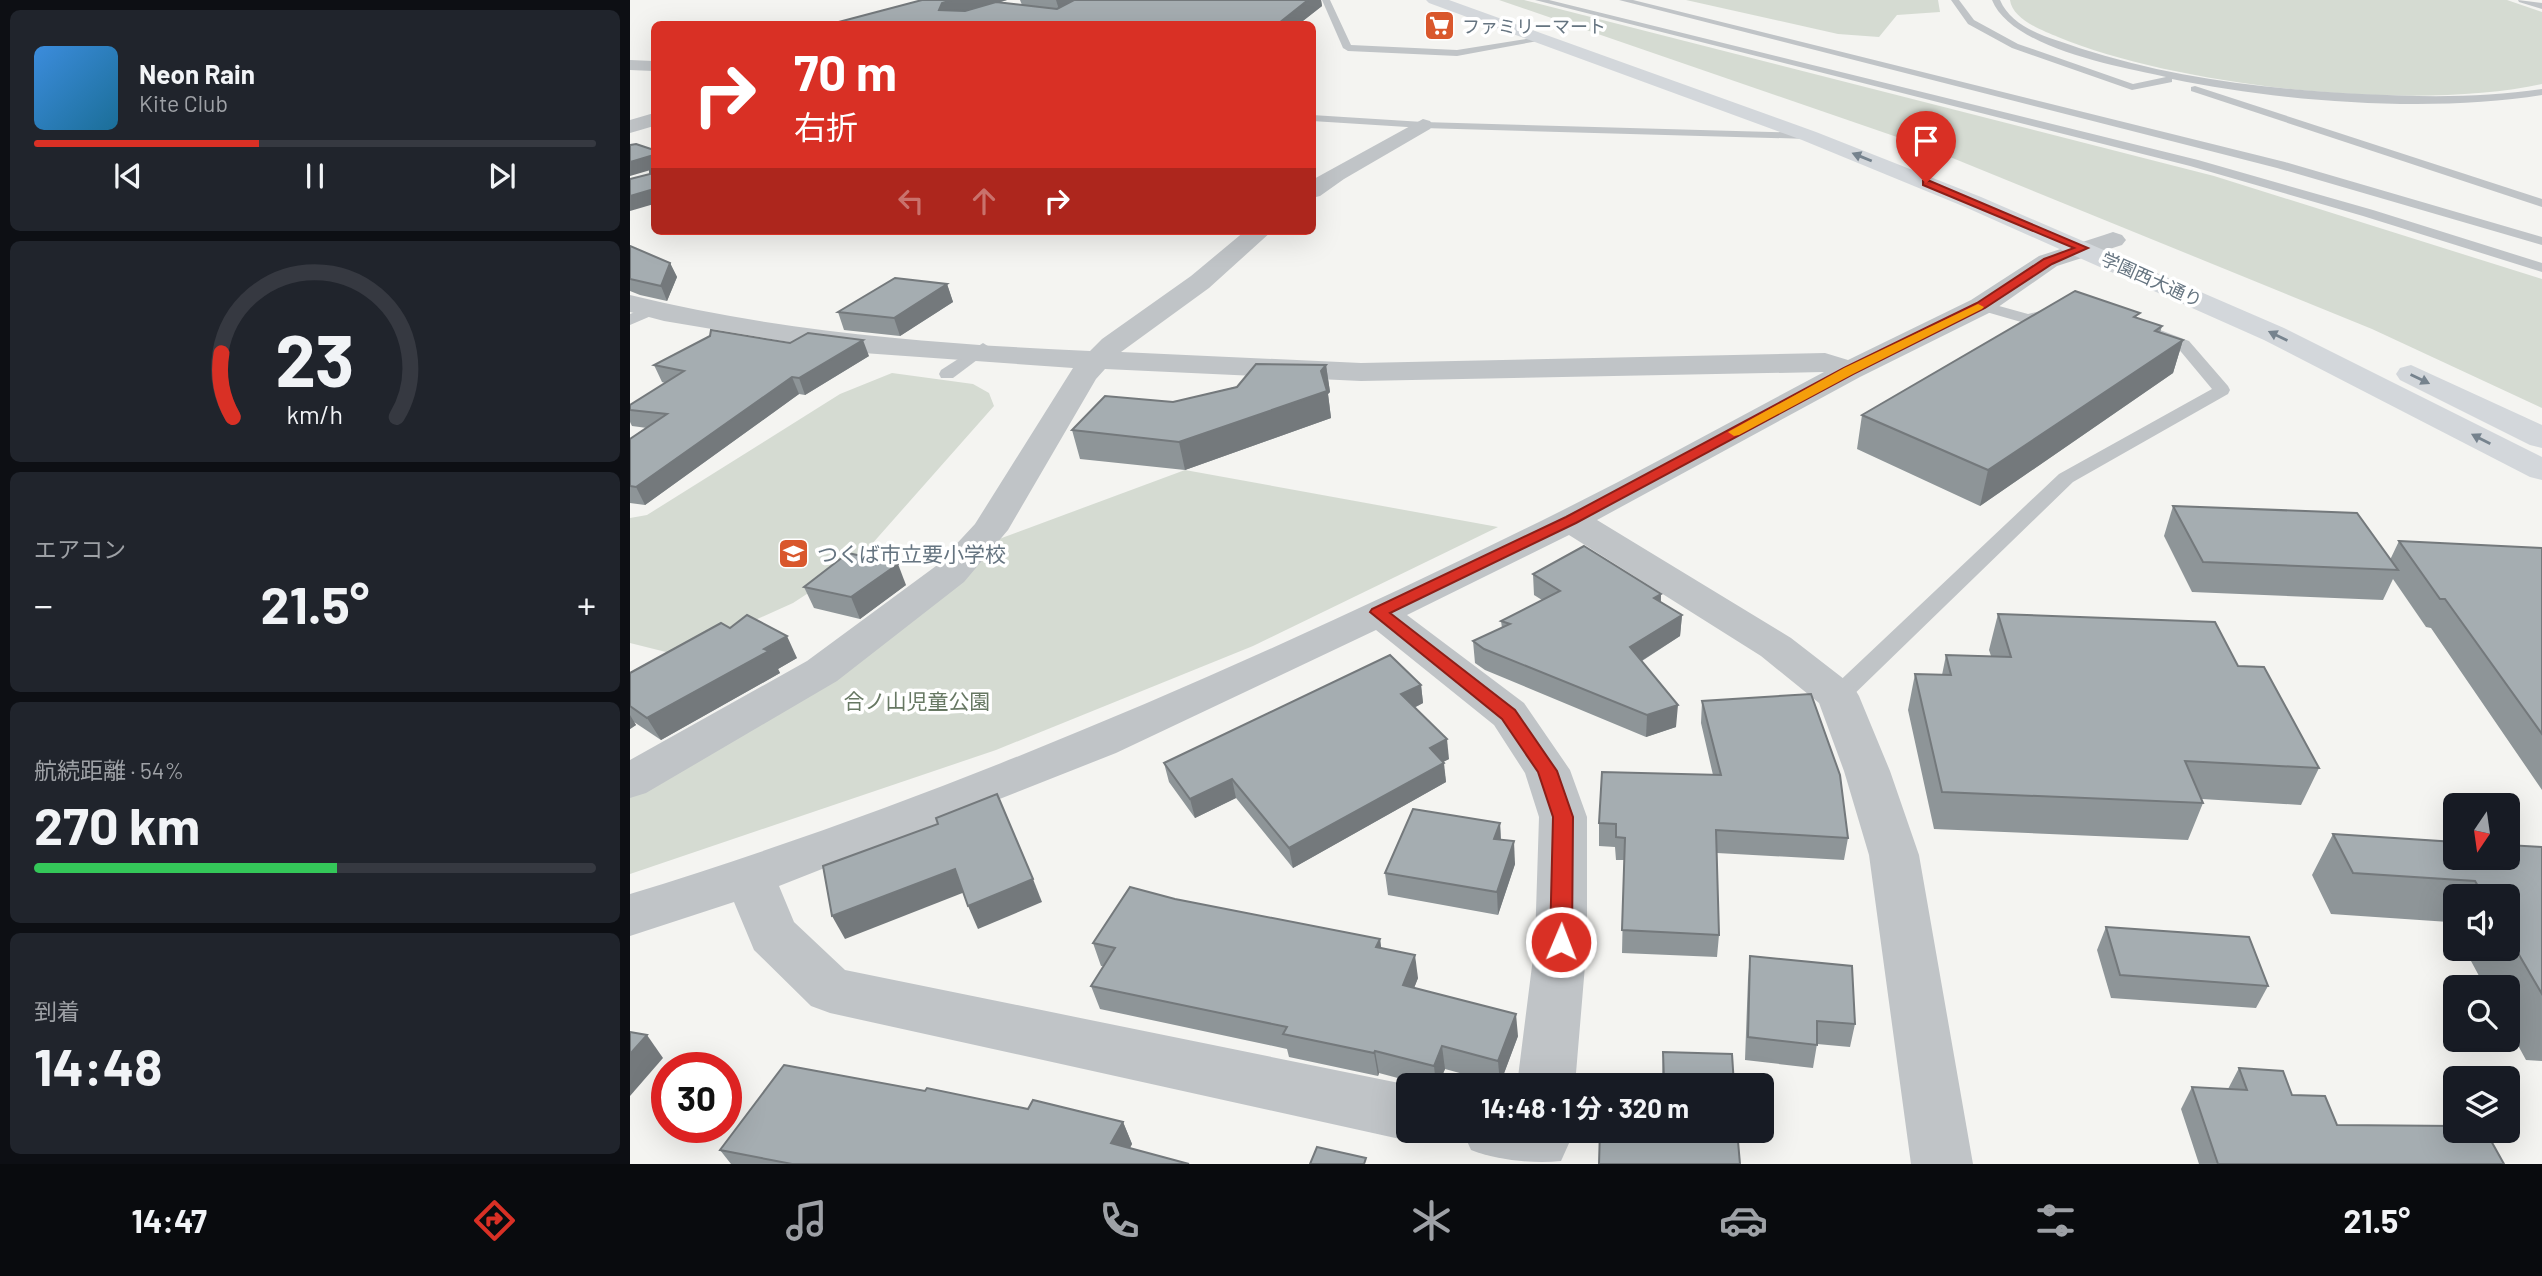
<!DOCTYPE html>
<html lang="ja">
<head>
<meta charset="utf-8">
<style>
	:root { --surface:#171b24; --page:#20242c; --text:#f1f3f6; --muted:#9ea1a6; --line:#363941; --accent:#d93025 }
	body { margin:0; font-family:Barlow,"Noto Sans JP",sans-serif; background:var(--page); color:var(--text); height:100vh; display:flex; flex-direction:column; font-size:26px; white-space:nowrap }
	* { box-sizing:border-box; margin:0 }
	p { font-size:23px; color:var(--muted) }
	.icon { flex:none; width:38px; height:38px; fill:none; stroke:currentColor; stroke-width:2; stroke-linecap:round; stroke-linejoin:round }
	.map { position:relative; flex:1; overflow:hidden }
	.details { display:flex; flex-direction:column; gap:10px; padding:10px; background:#0d0f14; width:630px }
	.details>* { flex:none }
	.hud { position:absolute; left:21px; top:21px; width:665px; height:214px; border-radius:10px; box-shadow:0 7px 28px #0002; background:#d93025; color:#fff; overflow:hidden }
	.needle { width:46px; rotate:193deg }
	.controls { position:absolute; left:1813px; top:793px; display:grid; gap:14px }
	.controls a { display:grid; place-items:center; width:77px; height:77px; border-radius:10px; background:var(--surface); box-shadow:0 7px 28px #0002; font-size:35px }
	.speed { position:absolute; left:21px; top:1052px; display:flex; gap:14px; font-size:35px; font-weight:700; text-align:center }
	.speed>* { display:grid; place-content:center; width:91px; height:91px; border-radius:50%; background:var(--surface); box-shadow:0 7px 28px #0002; line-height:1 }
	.speed .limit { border:10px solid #d22; background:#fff; color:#111 }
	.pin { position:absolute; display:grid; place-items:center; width:60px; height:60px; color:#fff; margin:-72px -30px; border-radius:50% 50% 50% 0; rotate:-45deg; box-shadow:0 0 7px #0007 }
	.pin .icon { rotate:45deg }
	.me { position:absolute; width:77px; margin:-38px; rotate:1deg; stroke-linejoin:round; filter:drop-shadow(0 0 5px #0008) }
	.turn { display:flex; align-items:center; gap:24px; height:147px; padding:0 28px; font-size:32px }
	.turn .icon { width:91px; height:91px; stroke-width:2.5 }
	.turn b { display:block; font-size:49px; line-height:60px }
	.lanes { display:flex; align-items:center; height:66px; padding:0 28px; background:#0003; justify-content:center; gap:35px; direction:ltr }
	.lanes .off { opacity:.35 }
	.big { font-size:52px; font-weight:700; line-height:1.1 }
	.details .tile { flex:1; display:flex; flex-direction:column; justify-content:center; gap:10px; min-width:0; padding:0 24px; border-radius:10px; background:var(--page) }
	.details .dial { align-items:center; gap:0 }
	.dial svg { height:182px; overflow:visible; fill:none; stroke:var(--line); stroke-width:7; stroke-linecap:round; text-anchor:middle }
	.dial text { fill:var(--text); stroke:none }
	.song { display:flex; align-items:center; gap:21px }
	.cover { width:84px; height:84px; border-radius:10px; background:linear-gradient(135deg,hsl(210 70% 55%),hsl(200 70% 35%)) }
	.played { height:7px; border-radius:4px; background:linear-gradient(90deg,var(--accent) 40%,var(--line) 40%) }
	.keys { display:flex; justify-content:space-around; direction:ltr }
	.heat { display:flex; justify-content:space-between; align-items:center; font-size:38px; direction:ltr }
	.charge { height:10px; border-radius:5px; background:linear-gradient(90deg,#34c759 54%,var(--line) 0) }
	.trip { position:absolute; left:766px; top:1073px; width:378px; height:70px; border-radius:10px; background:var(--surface); box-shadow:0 7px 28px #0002; font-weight:700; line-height:70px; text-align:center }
	.tab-bar { display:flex; height:112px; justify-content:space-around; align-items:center; background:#090b0e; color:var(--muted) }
	.tab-bar .icon { width:49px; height:49px }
	.tab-bar .current { color:var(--accent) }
	.tab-bar b { font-size:32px; color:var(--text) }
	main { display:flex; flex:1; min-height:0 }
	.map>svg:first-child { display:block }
</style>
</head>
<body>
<main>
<section class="details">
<div class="tile">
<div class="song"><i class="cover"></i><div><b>Neon Rain</b><p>Kite Club</p></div></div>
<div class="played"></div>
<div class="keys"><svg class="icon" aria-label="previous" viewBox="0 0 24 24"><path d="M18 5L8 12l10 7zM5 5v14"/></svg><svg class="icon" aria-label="pause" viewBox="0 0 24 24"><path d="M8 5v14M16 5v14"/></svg><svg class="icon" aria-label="next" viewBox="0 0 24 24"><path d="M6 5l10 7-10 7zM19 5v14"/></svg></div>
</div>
<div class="tile dial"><svg viewBox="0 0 100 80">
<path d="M14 69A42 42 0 1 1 86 69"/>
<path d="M14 69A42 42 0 0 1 9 41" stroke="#d93025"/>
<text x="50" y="56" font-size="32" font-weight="700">23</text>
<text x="50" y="72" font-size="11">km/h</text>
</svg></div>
<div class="tile"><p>エアコン</p>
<div class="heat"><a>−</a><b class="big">21.5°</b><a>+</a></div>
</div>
<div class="tile"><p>航続距離 · 54%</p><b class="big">270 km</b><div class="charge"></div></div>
<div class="tile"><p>到着</p><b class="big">14:48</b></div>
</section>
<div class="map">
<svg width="1912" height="1164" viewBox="0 0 1912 1164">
	<rect width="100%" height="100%" fill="#f4f4f1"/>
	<g fill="#d5dbd2">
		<path d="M869 0H894L1584 176 1912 279V408L1742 329 1293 146Z"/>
		<path d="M1056 0H1308L1310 12 1267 15 1249 37 1208 34Z"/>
		<path d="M1380 0H1877L1912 12V84C1785 112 1549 87 1428 37 1413 31 1382 19 1380 0Z"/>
		<path d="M262 373 343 384 359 393 364 406 226 562 163 603 48 655 0 643V518L17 515 210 394Z"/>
		<path d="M555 470 868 527 623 646 366 750 0 874V793L361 542Z"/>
	</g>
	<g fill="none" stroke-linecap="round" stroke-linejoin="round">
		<g fill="#c0c4c7" fill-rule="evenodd">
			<path d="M692 0H700L721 45 827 50 914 36 919 39 827 56 718 51 713 48Z"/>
			<path d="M905 0H919L1568 160 1743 210 1912 263V272L1733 216 1560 166Z"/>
			<path d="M989 0H1003L1655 162 1912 237V245L1647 168Z"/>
			<path d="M1321 0H1329L1344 20 1388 44 1503 84 1536 77C1490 67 1381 48 1362 0H1370C1383 30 1421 38 1449 48 1541 78 1636 89 1732 94 1792 97 1852 98 1912 89V95C1801 113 1652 102 1542 79V82L1502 90 1382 48 1338 24Z"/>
			<path d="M1888 0 1912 3V9L1889 2Z"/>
			<path d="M1565 86 1912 199V207L1561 91V87Z"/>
			<path d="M682 115 793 122 1179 133 1185 136 1179 139 793 128 682 121Z"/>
			<path d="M1351 301 1398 314 1424 308 1432 313 1429 316 1398 324 1346 309 1343 306 1346 303Z"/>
			<path d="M23 305 28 307 31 310 28 313 0 325V314Z"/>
			<path d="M1525 328 1559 341 1598 386 1600 390 1598 394 1443 482 1216 702 1208 704 1200 702 1196 696 1200 690 1429 474 1582 389 1547 347 1519 336 1517 333Z"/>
			<path d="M353 343 361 348 359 351 323 378H311L309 374 311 370Z"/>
		</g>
		<g fill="#c0c4c7" fill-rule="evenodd">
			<path d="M0 60 24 61V71L0 70Z"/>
			<path d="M24 113V126L0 133V120Z"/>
			<path d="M793 119 800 121 803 125 800 129 714 179 690 196 682 198V180Z"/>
			<path d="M615 231H642L579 288 491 352 731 363 1195 353 1218 360 1341 300 1409 256 1474 235 1483 232 1492 235 1496 240 1492 245 1427 266 1361 312 1230 377 967 520 1161 638 1223 686 1229 696 1260 771 1289 855 1343 1164H1281L1239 855 1214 771 1189 703 1131 656 939 535 777 615 894 703 940 770 957 817V942L945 1085H887L905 942 909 817 895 773 864 725 746 630 486 753 149 886 164 922 215 970 779 1085V1130H801L800 1133 779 1141 200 1013 181 1006 124 950 104 902 0 936V894C320 796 628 661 927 513 1017 468 1105 419 1194 372L731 381 475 369 466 379 378 530 334 582 207 681 16 793 0 798V760L177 661 306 566 345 524 443 368 219 352 34 321 0 312V295C150 332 306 344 460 351L472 339 561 276Z"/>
			<path d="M832 1130H936L940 1141 931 1161C903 1164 867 1160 841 1150Z"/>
		</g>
		<g fill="#d3d7db" fill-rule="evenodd">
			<path d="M796 0H819L1186 132 1351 197 1654 328 1912 457V480L1900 477 1634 340 1335 207 1172 140 799 3Z"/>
			<path d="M1781 365 1912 425V448L1900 445 1770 380 1766 374 1770 368Z"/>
		</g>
	</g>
	<g fill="#8e9598">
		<path d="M292 0H377L370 2 392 5 390 0H691L692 6 669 24H201Z"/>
		<path d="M0 246 40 263 47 277 37 301 10 295 0 291Z"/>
		<path d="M317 284 323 302 270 336 214 330 208 312Z"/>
		<path d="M1509 319 1532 326 1530 333 1553 340 1543 373 1350 506 1227 449 1232 415Z"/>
		<path d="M239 356 175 395 169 394 15 505 0 503V439L17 428 2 426 0 422V405L35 383 32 382 24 365Z"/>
		<path d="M696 365 700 392 698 394 701 418 555 470 450 459 442 430 543 402Z"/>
		<path d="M1543 506 1760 560 1769 541 1912 548V790L1801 628 1796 627 1763 579 1753 600 1562 592 1534 536Z"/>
		<path d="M903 574 1031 594V602L1052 615 1050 636 1012 661 1046 727 1016 737 855 670 845 663 843 641 872 628 871 621 912 600 904 595Z"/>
		<path d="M276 585 230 619 184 608 174 587Z"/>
		<path d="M1368 614 1608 666 1689 768 1671 805 1572 799 1573 803 1558 840 1304 829 1278 710 1285 674 1312 675 1316 655 1361 656 1359 650Z"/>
		<path d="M100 628 167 658 148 669 150 673 31 740 4 722 6 725 0 729V673Z"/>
		<path d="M791 685 793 703 784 708 819 759 813 762 816 782 663 868 606 798 565 818 539 782 534 763Z"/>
		<path d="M1072 701 1218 838 1214 860 1087 853 1089 935 1087 957 992 953 994 860H986L985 847 969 846V823L1083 775 1071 723Z"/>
		<path d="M870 823 871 840 885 864 868 915 758 895 755 873Z"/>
		<path d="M1703 834 1912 847V1061L1896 1060 1878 1027V987H1855L1834 948H1878V896H1825V933L1819 922 1701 914 1682 875Z"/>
		<path d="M545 899 750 939 751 948 788 978 784 988 888 1036 870 1084 815 1069 808 1085H794L749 1073 748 1076 659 1057 657 1049 470 1009 461 986 474 966H471L463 943Z"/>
		<path d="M1476 927 1638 986 1626 1008 1481 998 1467 950Z"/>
		<path d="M1120 956 1225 1024 1220 1047 1187 1044 1183 1068 1115 1060 1118 979Z"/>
		<path d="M1033 1052 1104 1085 1032 1081Z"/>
		<path d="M1609 1068 1662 1095 1707 1125 1874 1164H1569L1551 1109 1562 1087 1598 1089Z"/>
		<path d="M295 1091 398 1109 493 1122 502 1144 500 1148 559 1164H101L90 1150Z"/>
	</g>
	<g fill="#74797c">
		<path d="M322 0H377L316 18 309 10 312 3Z"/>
		<path d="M426 0H457L430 13Z"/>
		<path d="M678 0H691L692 6 669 24H649V23Z"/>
		<path d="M20 156 24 169 0 176V162Z"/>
		<path d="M24 189V204L0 211V196Z"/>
		<path d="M40 263 47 277 37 301 31 286Z"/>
		<path d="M317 284 323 302 270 336 264 318Z"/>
		<path d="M233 340 239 356 175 395 169 378Z"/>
		<path d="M1553 340 1543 373 1350 506 1358 470Z"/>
		<path d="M696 365 700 392 698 394 701 418 555 470 549 442 691 371Z"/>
		<path d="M162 377 169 394 15 505 6 487Z"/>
		<path d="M268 564 276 585 230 619 221 597Z"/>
		<path d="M1031 594 1030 615 1024 598Z"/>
		<path d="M1052 615 1050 636 1000 668V647Z"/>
		<path d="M157 636 167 658 148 669 150 673 31 740 17 718Z"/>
		<path d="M791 685 793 703 773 713 771 694Z"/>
		<path d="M1048 705 1046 727 1016 737 1017 715Z"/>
		<path d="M0 715 6 725 0 729Z"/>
		<path d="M817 739 819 759 801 768 800 748Z"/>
		<path d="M814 763 816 782 663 868 659 848Z"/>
		<path d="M602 779 606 798 565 818 560 799Z"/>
		<path d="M870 823 871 846 864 839Z"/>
		<path d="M884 841 885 864 868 915 867 892Z"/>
		<path d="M325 869 335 892 215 939 202 916Z"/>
		<path d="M403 879 412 902 348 929 338 906Z"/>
		<path d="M750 939 753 962 746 947Z"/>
		<path d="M785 955 788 978 776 1008 773 985Z"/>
		<path d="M886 1014 888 1036 870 1084 868 1061Z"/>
		<path d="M17 1035 33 1058 0 1096V1054Z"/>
		<path d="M812 1046 815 1069 808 1085H806L804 1066Z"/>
		<path d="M745 1051 749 1073 748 1076 744 1053Z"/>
		<path d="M493 1122 502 1144 491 1164 481 1143Z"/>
	</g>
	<g fill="#a5adb1" stroke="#74797c" stroke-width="2">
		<path d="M292 0H322L312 3 309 10 335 11 366 2 427 9 444 0H678L649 23 631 22 628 24H201Z"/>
		<path d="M6 144 24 150V189L0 196V179L20 174V156L0 162V145Z"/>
		<path d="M0 246 40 263 31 286 0 279Z"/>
		<path d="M265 278 317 284 264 318 208 312Z"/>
		<path d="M1445 291 1510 313 1504 317 1532 326 1525 331 1553 340 1358 470 1232 415Z"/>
		<path d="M81 330 160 343 178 333 233 340 169 378 162 377 6 487 0 486V439L37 414 0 410V405L54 371 24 365 80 336Z"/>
		<path d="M626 364 696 365 691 371 697 391 549 442 442 430 475 396 543 402 607 387Z"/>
		<path d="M1543 506 1727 513 1768 570 1573 562Z"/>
		<path d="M1769 541 1912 548V734L1815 599H1810Z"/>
		<path d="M954 546 1031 594 1024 598 1052 615 1000 647 1048 705 1017 715 854 649 843 641 880 624 871 621 930 591 903 574Z"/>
		<path d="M218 553 268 564 221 597 174 587Z"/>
		<path d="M1368 614 1585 622 1608 666 1634 667 1689 768 1555 761 1573 803 1312 792 1285 674 1321 675 1316 655 1381 657Z"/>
		<path d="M117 615 157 636 134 649 139 651 17 718 0 706V673L91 623 100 628Z"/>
		<path d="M760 655 791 685 771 694 817 739 800 748 814 763 659 848 602 779 560 799 534 763Z"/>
		<path d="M1181 694 1210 775 1218 838 1086 830 1089 935 992 930 995 838 986 837V824L969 823 972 772 1091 775 1072 701Z"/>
		<path d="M367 794 403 879 338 906 325 869 202 916 193 866 308 824 306 818Z"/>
		<path d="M783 809 870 823 864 839 884 841 867 892 755 873Z"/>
		<path d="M1703 834 1825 842V858H1878V845L1912 847V994L1878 936V896H1854L1845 881 1723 873Z"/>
		<path d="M500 887 545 899 750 939 746 947 785 955 773 985 886 1014 868 1061 812 1046 804 1066 745 1051 744 1053 653 1034 657 1027 461 986 485 948 463 943Z"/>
		<path d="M1476 927 1619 937 1638 986 1490 975Z"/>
		<path d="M1120 956 1222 966 1225 1024 1187 1021V1045L1118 1037Z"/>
		<path d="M0 1032 17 1035 0 1054Z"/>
		<path d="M1033 1052 1102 1054 1104 1085H971V1078L1034 1081Z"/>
		<path d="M154 1065 295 1091 297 1088 398 1109 403 1100 493 1122 481 1143 559 1164H162L90 1150Z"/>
		<path d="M1609 1068 1653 1071 1662 1095 1695 1096 1707 1125 1825 1126V1130H1855L1874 1164H1588L1562 1087 1617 1090Z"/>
		<path d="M970 1130H1107L1110 1164H969Z"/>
		<path d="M687 1147 736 1158 734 1164H680Z"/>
	</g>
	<defs><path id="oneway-solid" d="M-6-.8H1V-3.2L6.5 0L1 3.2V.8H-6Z" transform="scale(1.75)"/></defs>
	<g fill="#76838e">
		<use href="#oneway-solid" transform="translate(1232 157) rotate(-158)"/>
		<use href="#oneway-solid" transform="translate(1648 336) rotate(-154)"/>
		<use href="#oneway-solid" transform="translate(1790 379) rotate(26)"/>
		<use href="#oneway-solid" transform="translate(1851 439) rotate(-153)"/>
	</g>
	<path fill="#d93025" stroke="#8d1f18" stroke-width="2" d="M1293 181H1300L1458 248 1422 264 1355 308 1223 374 946 523 760 613 885 710 927 771 943 817 942 942 939 949 931 951 923 949 920 942 923 817 908 772 872 719 740 612 742 609 936 517 1214 368 1347 303 1414 259 1444 248 1293 185Z"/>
	<path fill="#f59e0b" d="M1348 304 1354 307 1352 309 1223 374 1109 435 1104 436 1098 432 1214 368Z"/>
	<defs>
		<symbol id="supermarket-square" viewBox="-11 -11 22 22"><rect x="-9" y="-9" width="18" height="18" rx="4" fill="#d9572c" stroke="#fff"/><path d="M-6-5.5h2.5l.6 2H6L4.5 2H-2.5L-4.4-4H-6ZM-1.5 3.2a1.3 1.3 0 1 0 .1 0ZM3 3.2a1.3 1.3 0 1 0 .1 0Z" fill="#fff"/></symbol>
		<symbol id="school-square" viewBox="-11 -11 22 22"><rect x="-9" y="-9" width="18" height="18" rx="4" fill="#d9572c" stroke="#fff"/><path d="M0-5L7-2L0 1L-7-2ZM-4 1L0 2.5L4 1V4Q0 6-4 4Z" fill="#fff"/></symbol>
	</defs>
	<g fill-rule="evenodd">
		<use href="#supermarket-square" x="792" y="8" width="35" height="35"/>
		<use href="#school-square" x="146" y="536" width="35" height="35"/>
	</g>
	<g text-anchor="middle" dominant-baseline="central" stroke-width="7" stroke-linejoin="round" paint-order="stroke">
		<g font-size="18" fill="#657480" stroke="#fff" text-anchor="start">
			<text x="832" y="26">ファミリーマート</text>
		</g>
		<g font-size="18" fill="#657480" stroke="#fff">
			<text transform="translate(1522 279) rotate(24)">学園西大通り</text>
		</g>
		<g font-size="21" fill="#657480" stroke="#fff" text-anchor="start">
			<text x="187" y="553">つくば市立要小学校</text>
		</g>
		<g font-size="21" fill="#677863" stroke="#fff">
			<text x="287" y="700">合ノ山児童公園</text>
		</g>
	</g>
</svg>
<div class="controls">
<a><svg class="needle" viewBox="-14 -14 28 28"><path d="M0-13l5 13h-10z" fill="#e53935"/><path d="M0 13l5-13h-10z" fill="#9ea1a6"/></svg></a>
<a><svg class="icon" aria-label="sound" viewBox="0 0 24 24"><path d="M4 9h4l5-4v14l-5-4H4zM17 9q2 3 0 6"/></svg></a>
<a><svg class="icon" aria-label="search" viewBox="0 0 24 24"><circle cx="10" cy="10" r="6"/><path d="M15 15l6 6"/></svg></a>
<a><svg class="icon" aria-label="layers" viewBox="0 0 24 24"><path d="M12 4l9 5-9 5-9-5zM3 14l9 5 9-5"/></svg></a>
</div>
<div class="speed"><div class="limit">30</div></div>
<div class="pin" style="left:1296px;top:183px;background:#d93025"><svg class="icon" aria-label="arrive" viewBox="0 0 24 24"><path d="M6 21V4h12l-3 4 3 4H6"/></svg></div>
<svg class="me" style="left:931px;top:942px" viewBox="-20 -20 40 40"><circle r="17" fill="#d93025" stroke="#fff" stroke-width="3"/><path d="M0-11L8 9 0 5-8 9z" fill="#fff"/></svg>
<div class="trip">14:48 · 1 分 · 320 m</div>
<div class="hud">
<div class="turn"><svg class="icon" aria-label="right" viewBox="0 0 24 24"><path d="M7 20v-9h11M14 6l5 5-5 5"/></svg><div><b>70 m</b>右折</div></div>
<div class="lanes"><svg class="icon off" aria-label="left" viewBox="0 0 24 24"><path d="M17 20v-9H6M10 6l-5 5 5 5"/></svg><svg class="icon off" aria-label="ahead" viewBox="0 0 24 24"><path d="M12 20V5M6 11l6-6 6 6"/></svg><svg class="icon" aria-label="right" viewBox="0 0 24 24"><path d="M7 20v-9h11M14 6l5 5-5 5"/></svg></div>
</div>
</div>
</main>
<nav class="tab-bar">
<b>14:47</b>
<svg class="icon current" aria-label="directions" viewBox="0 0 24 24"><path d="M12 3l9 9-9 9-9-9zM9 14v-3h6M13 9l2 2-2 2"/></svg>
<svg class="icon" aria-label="music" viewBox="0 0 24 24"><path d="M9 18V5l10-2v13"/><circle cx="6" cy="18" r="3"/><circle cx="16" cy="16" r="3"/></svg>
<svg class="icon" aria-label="phone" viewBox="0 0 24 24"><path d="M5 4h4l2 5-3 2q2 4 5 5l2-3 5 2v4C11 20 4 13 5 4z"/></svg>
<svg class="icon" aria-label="climate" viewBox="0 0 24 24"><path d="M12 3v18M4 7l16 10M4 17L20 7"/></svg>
<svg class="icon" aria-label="car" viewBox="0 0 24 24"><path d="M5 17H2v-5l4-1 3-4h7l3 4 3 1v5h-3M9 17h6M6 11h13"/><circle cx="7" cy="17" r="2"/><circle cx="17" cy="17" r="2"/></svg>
<svg class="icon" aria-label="filters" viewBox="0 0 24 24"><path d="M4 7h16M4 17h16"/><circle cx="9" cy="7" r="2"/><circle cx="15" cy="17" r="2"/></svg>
<b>21.5°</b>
</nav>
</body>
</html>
